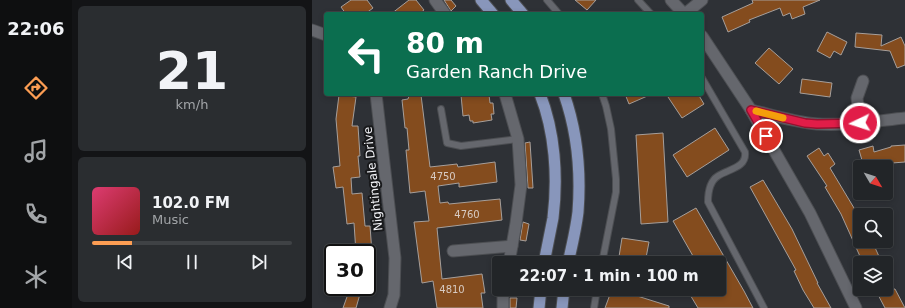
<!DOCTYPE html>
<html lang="en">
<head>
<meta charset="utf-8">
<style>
	:root { --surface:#222528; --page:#2a2d30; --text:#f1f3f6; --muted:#a2a5a8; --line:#3f4245; --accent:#fc9d53 }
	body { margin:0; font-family:"DejaVu Sans",sans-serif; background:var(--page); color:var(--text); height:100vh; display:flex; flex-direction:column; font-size:15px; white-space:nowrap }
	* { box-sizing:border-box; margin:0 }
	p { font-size:13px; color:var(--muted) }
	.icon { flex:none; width:22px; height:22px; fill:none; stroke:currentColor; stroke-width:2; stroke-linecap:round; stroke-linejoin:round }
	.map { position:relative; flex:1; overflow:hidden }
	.drawer { display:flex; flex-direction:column; gap:6px; padding:6px; background:#131416; width:240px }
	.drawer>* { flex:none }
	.top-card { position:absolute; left:12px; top:12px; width:380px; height:84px; border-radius:4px; box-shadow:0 2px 6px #0003,0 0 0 1px var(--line); background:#0b6e4f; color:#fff; overflow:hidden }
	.needle { width:26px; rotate:129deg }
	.buttons { position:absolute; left:541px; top:160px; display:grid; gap:8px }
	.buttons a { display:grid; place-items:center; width:40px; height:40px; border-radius:4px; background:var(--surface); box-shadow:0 2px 6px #0003,0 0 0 1px var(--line); font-size:20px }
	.speed { position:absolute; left:12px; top:244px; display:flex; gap:8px; font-size:20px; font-weight:700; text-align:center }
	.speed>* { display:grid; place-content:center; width:52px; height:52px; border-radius:50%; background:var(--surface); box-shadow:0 2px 6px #0003,0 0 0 1px var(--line); line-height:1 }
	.speed .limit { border:2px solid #111; border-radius:6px; background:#fff; color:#111 }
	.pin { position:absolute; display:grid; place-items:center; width:34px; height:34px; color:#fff; margin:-17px; border:2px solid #fff; border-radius:50%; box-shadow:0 1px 4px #0007 }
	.me { position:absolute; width:44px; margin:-22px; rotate:266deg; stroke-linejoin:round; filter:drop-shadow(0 0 3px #0008) }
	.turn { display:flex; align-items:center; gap:14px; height:84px; padding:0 16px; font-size:18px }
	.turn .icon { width:52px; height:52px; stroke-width:2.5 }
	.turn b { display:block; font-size:28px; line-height:34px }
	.drawer .tile { flex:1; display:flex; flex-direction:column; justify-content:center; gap:6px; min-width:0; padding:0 14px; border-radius:6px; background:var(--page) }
	.drawer .dial { align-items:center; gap:0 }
	.dial b { font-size:52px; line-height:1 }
	.song { display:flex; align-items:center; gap:12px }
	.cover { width:48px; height:48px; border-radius:6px; background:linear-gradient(135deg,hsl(340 70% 55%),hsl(0 70% 35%)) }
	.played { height:4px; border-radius:2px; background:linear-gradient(90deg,var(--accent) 20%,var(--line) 20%) }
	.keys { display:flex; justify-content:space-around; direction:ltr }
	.trip { position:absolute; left:180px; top:256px; width:234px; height:40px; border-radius:4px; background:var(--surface); box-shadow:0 2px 6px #0003,0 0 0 1px var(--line); font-weight:600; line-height:40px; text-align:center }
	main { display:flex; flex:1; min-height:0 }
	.tab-bar { display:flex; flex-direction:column; width:72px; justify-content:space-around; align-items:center; background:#0e0f10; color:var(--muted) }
	.tab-bar .icon { width:28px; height:28px }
	.tab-bar .current { color:var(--accent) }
	.tab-bar b { font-size:18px; color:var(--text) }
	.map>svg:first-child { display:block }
</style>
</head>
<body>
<main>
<nav class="tab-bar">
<b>22:06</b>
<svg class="icon current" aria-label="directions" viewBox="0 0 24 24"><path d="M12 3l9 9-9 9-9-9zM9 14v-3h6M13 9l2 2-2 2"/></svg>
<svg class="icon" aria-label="music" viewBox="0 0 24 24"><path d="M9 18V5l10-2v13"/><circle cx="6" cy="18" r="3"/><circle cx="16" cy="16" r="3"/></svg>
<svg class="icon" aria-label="phone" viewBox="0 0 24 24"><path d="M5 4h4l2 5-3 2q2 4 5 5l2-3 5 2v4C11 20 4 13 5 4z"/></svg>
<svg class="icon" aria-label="climate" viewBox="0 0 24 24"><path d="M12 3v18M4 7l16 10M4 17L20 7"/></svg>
</nav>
<section class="drawer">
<div class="tile dial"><b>21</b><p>km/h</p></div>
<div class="tile">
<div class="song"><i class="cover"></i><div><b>102.0 FM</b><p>Music</p></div></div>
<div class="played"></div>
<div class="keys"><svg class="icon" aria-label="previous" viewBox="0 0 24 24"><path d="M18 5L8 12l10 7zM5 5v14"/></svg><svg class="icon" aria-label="pause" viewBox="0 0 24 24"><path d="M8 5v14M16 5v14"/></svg><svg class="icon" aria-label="next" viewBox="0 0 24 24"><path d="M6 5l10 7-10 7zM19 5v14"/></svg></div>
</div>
</section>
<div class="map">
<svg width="593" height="308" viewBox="0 0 593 308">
	<rect width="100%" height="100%" fill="#2e3136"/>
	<g fill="#844c1e" stroke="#a69f9b">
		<path d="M39 0H55L61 8 53 14H34L29 7Z"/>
		<path d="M97 0H104L112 10 107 14H79Z"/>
		<path d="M132 0H139L144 6 139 11Z"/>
		<path d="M263 0H284L275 10Z"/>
		<path d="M440 0H508L491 7 493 14 480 19 478 13 471 16 468 8 437 20 438 22 416 32 410 17 441 3Z"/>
		<path d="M515 32 535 42 529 55 522 51 518 58 505 51Z"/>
		<path d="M544 33 570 35 569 46 589 37 593 46V65L585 68 578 51 543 47Z"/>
		<path d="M457 48 481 69 467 84 443 63Z"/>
		<path d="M490 79 520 83 518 97 488 93Z"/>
		<path d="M162 94H169V96L177 95 178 103H181L182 114H179L180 120 161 123V121H158L157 115 151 116 149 95Z"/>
		<path d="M313 94H340L317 104Z"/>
		<path d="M354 94H386L392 104 370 118Z"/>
		<path d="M27 95 44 97 40 126H46L48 156H46L48 177 39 178 40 194 50 193 53 226H58L60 253H44L42 223 35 224 31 187 24 188 21 167 28 166 24 119Z"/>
		<path d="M109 95 118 167 145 164 146 167 183 162 185 182 147 187V183L126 186 128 203 136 202 137 204 188 199 190 220 125 228 130 279 170 274 173 293H169L171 308H125L121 281 110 283 102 222 117 221 113 191 98 193 94 150H97L95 128H93L90 100 96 99 97 96Z"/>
		<path d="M403 128 417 150 375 177 361 155Z"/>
		<path d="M351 133 356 222 329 224 324 135Z"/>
		<path d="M218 142 221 188H216L213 143Z"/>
		<path d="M593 145V162L580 163V161L559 167H552L547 150 561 146 562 152 579 147V146Z"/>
		<path d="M507 148 512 156 516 153 523 164 518 168 542 208 548 221V241H560L570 263H551L529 214 513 187 515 186 495 156Z"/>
		<path d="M451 180 480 229 506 283H505L519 308H502L491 290 482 271 484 270 438 187Z"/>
		<path d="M384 208 432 291 441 308H386L377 293 383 289H407V263H385L361 221Z"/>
		<path d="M211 222 217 224 214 241 208 240Z"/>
		<path d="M310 238 337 242 333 263H306Z"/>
		<path d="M21 287H50L44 308H31L36 294 21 289Z"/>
		<path d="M300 289H303L357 306V308H293Z"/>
		<path d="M563 289H583L593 308H573Z"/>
		<path d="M198 298H205L204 308H198Z"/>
	</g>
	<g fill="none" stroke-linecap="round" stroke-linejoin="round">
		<defs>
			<g id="service">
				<path d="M235 0 247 14"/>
				<path d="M326 0 339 14"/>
				<path d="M390 78 433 152C435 168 416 169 406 176 398 181 396 193 396 202L452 308"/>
				<path d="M290 94 294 106 299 129 304 179V192L290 263"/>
				<path d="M129 109 135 143 149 146 206 139"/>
				<path d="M282 308 285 289"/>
			</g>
			<g id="minor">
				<path d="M123 0 133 14"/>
				<path d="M359 0 372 14"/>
				<path d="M373 14 390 0"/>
				<path d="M0 30 14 35"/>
				<path d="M390 36 439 110 498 213 544 308"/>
				<path d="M64 94 83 258 82 295 78 308"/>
				<path d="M193 94 206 139 209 185 204 223 197 263"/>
				<path d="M439 110C460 115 482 122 505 124 534 126 564 121 593 118"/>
				<path d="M548 123 545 98 551 81"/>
				<path d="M141 251 200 246"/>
				<path d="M191 308V289"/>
			</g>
			<g id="primary">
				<path d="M169 0 181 14"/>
				<path d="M199 0 211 14"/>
				<path d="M228 94C243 132 246 177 241 218 238 233 235 248 232 263"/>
				<path d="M252 94C265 131 269 173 266 212 264 229 260 246 256 263"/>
				<path d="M227 308 229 289"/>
				<path d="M250 308 252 289"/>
			</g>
		</defs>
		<use href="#service" stroke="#4c4e52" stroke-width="8"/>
		<use href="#minor" stroke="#4c4e52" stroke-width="13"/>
		<use href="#primary" stroke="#4c4e52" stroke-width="13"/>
		<use href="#service" stroke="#65676d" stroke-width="6"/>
		<use href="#minor" stroke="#65676d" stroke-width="11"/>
		<use href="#primary" stroke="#8896bb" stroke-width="11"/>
	</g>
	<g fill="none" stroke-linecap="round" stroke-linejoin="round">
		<defs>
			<path id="route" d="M454 136 439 110 493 123 505 124 548 123"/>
		</defs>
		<use href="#route" stroke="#92132f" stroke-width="10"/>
		<use href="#route" stroke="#e11d48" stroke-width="7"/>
		<path stroke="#f59e0b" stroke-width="7" d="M444 111 471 118"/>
	</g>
	<g text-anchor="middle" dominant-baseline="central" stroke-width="4" stroke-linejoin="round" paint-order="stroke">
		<g font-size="10" fill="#d7cac2">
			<text x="131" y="176">4750</text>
			<text x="155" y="214">4760</text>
			<text x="140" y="289">4810</text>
		</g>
		<g font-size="12" fill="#f3f4f8" stroke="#18191b">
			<text transform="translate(61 179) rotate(-96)">Nightingale Drive</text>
		</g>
	</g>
</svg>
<div class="buttons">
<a><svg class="needle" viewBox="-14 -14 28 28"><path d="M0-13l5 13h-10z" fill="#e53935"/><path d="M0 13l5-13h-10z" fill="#a2a5a8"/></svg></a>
<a><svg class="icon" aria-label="search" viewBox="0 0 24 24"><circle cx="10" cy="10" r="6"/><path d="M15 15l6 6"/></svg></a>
<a><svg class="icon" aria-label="layers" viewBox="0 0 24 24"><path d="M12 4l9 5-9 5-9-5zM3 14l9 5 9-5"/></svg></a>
</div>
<div class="speed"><div class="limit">30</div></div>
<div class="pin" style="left:454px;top:136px;background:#d93025"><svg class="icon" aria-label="arrive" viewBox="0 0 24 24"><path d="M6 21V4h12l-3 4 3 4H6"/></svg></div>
<svg class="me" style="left:548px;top:123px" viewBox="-20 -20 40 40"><circle r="17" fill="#e11d48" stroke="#fff" stroke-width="3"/><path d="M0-11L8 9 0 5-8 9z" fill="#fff"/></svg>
<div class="trip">22:07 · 1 min · 100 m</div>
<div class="top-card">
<div class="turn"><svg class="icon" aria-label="left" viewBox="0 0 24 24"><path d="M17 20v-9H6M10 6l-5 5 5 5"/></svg><div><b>80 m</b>Garden Ranch Drive</div></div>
</div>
</div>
</main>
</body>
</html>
